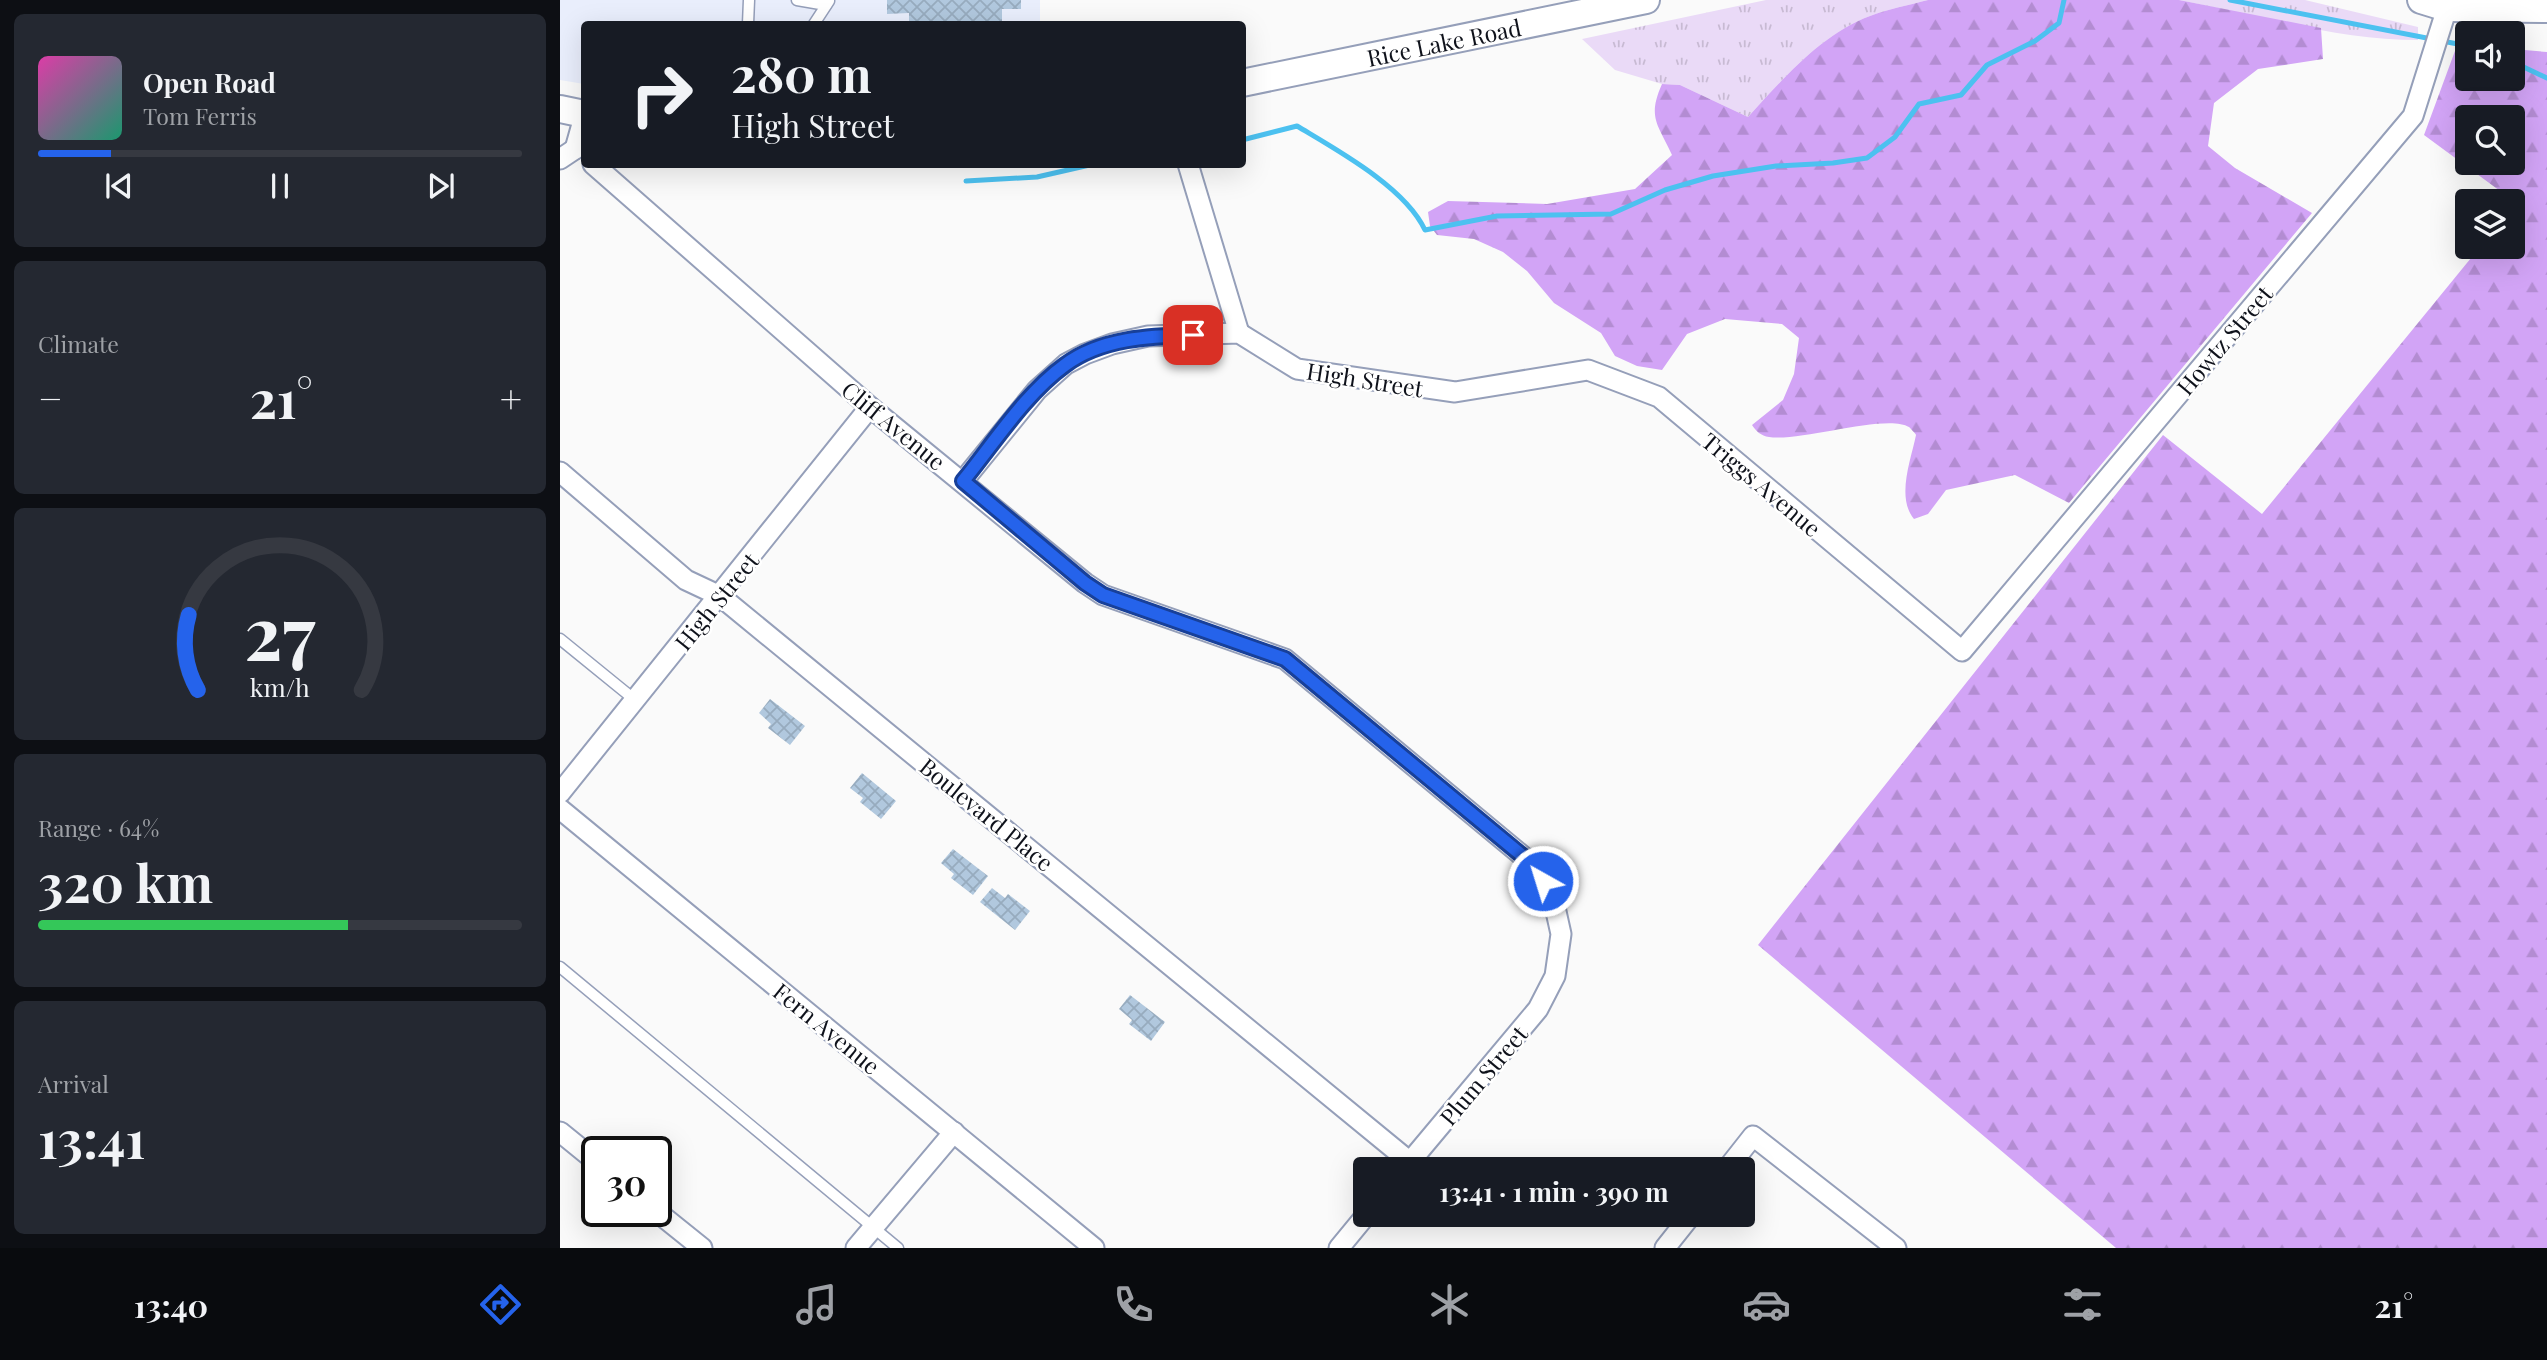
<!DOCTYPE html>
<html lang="en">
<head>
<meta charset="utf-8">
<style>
	:root { --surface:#171b24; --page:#242831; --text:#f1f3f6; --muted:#9ea1a6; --line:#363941; --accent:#2563eb }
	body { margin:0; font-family:"Playfair Display",serif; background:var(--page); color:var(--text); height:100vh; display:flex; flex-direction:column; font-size:26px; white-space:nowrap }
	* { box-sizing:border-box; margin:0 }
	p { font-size:23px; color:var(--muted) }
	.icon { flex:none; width:38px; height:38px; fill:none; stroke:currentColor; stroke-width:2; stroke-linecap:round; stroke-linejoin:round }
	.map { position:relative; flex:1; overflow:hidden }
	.sheet { display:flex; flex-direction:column; gap:14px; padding:14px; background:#0d0f14; width:560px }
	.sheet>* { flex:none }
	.top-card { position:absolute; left:21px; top:21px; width:665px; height:147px; border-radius:7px; box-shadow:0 7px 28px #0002; background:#171b24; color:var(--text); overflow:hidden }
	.controls { position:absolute; left:1895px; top:21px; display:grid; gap:14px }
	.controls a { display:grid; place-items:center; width:70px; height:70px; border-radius:7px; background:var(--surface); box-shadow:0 7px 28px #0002; font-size:35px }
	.speed { position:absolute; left:21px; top:1136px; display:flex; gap:14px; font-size:35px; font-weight:700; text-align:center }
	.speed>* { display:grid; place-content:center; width:91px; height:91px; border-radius:50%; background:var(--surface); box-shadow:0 7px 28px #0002; line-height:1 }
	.speed .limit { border:4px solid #111; border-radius:10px; background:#fff; color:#111 }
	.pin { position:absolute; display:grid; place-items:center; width:60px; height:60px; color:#fff; margin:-30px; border-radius:14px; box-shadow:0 4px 10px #0006 }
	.me { position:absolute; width:77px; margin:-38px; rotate:321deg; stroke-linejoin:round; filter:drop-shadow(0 0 5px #0008) }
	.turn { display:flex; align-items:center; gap:24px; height:147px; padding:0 35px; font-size:32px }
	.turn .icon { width:91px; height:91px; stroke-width:2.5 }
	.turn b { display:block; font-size:49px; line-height:60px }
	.big { font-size:52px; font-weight:700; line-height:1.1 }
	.sheet .card { flex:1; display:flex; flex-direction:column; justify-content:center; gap:10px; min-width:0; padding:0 24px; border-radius:10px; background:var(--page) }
	.sheet .dial { align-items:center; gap:0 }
	.dial svg { height:182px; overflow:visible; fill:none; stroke:var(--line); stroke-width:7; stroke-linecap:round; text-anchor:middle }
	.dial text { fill:var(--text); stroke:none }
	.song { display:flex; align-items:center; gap:21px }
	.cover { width:84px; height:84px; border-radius:10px; background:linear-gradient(135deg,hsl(320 70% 55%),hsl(160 70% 35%)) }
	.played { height:7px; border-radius:4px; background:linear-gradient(90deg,var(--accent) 15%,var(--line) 15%) }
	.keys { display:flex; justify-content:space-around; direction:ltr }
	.heat { display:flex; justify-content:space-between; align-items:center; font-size:38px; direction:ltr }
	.charge { height:10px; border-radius:5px; background:linear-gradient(90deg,#34c759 64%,var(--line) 0) }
	.trip { position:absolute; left:793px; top:1157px; width:402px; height:70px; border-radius:7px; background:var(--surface); box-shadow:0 7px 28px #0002; font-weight:700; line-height:70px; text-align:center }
	.menu { display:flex; height:112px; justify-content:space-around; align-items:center; background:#090b0e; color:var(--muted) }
	.menu .icon { width:49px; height:49px }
	.menu .on { color:var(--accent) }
	.menu b { font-size:32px; color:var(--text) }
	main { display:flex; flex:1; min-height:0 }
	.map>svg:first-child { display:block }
</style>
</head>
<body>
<main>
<section class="sheet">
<div class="card">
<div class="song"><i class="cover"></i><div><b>Open Road</b><p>Tom Ferris</p></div></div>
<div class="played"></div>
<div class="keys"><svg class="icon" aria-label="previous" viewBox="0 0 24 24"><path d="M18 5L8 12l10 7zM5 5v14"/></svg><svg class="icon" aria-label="pause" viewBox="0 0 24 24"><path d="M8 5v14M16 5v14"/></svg><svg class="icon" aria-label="next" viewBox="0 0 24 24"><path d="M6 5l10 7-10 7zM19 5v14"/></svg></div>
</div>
<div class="card"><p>Climate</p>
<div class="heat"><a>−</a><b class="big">21°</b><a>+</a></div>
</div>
<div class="card dial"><svg viewBox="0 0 100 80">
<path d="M14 69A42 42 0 1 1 86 69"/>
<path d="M14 69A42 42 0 0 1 10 36" stroke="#2563eb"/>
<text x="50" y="56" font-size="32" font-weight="700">27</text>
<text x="50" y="72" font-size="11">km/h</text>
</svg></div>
<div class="card"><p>Range · 64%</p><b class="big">320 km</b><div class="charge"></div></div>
<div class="card"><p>Arrival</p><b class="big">13:41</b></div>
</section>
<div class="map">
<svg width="1987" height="1248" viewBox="0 0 1987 1248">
	<defs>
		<pattern id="grass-tufts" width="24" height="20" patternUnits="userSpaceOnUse" patternTransform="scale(1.75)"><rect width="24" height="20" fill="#eadaf7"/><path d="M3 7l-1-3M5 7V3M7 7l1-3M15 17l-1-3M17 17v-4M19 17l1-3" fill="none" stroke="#c8bad3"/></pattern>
		<pattern id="forest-firs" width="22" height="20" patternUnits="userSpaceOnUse" patternTransform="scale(1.75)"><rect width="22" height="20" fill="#d2a4f6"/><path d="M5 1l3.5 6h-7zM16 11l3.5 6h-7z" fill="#b38cd2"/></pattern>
		<pattern id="building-cross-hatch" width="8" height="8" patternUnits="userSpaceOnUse" patternTransform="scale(1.75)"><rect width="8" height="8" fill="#b1c8de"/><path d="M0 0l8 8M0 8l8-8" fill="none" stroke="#97abbe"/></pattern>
	</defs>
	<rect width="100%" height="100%" fill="#fafafa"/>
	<path fill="#e9eefc" d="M0 0H480V24H24V84L0 80Z"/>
	<g fill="url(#grass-tufts)">
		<path d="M1206 0H1368C1349 5 1328 9 1310 16 1261 34 1222 80 1188 117L1120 85 1102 84 1055 70 1022 39Z"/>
		<path d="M1619 0H1745L1858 27V40C1778 40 1697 15 1619 0Z"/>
	</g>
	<g fill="url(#forest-firs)" fill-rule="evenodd">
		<path d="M1368 0H1619L1761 28 1763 59 1698 69 1654 103 1648 146 1675 168 1752 213 1509 503 1455 475 1386 490 1368 514 1354 519C1336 497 1351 460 1356 435 1356 434 1349 427 1349 427 1327 413 1240 442 1209 437 1201 436 1196 431 1192 425L1223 400 1234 374 1239 338 1222 324 1165 319 1127 334 1102 370 1077 366 1055 356 1041 333 994 303 967 271 943 252 914 239 877 235 870 226 868 212 888 201 987 204 1075 189 1112 155C1098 124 1087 118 1102 84L1120 85 1188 117C1222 80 1261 34 1310 16 1328 9 1349 5 1368 0Z"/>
		<path d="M1899 40 1907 41 1908 79H1953V49L1987 52V1248H1556L1198 945 1603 435 1702 514 1920 247H1953V206L1955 202 1864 135ZM1908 117H1953V163H1908Z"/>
	</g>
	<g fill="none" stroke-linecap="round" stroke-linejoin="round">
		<g stroke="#4cc1f0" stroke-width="5">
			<path d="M1670 0 1908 46"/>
			<path d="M1953 62 1987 78"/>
			<path d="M682 140 737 126C777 150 845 187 865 230L937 216 1051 214 1105 190 1153 176 1216 166 1273 163 1307 158 1335 137 1359 104 1401 95 1427 65 1475 41 1499 23 1504 0"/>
			<path d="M406 181 477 177 534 164"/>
		</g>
	</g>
	<g fill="url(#building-cross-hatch)">
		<path d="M327 0H461V9H442V24H349V13L327 14Z"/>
		<path d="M210 699 245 726 230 745 208 728 211 724 199 713Z"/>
		<path d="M302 773 336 801 321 819 300 802 303 798 290 788Z"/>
		<path d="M393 849 428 876 413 895 391 878 394 874 381 863Z"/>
		<path d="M432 888 445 898 448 894 470 911 455 930 420 902Z"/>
		<path d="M570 995 605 1022 591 1041 569 1024 572 1020 559 1009Z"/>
	</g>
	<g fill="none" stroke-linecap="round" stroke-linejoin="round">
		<defs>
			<g id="lane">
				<path d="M237 0 266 5"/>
				<path d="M188 24 189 0"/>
				<path d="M254 24 269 1"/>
				<path d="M0 639 75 700"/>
				<path d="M0 967 338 1248"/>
			</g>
			<g id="street">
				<path d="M15 149 24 117"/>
				<path d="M0 159 15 149"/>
				<path d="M33 164 310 407 525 583 543 595 725 659 965 858 983 881 995 907 1001 934 995 976 978 1009 844 1169"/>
				<path d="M628 164 679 333"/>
				<path d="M0 472 126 580 160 596 850 1162"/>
				<path d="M403 481 477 390 506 364 525 354 552 344 588 336 679 333 737 369 895 392 1028 370 1099 397 1402 651 1853 116 1887 8"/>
				<path d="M0 793 310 407"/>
				<path d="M0 809 534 1248"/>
				<path d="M0 1132 37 1162"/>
				<path d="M1167 1169 1193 1136 1336 1248"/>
				<path d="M96 1211 142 1248"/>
				<path d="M296 1248 394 1132"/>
				<path d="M779 1248 807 1214"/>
				<path d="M1105 1248 1132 1214"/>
			</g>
			<g id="secondary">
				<path d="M1861 0 1887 8 1987 9"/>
				<path id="s1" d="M682 83 1086 0"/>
				<path d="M0 109 24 114"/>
			</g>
		</defs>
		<use href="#lane" stroke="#959fb9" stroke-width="13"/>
		<use href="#street" stroke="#959fb9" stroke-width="23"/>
		<use href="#secondary" stroke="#959fb9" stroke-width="30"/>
		<use href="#lane" stroke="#fff" stroke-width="10"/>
		<use href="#street" stroke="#fff" stroke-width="19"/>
		<use href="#secondary" stroke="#fff" stroke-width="26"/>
	</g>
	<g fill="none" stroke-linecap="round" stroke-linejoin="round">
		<defs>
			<path id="route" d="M633 335C591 336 541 338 505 365 465 394 434 443 403 481L525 583 543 595 725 659 965 858 983 881"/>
		</defs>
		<use href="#route" stroke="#184099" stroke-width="18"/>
		<use href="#route" stroke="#2563eb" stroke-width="12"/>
	</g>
	<g text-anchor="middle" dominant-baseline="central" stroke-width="5" stroke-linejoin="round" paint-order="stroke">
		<g font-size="23" fill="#0f121b" stroke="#fff">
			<text stroke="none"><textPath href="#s1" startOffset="206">Rice Lake Road</textPath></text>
			<text transform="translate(1664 340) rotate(-50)">Howtz Street</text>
			<text transform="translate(805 379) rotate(9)">High Street</text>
			<text transform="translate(334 425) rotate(39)">Cliff Avenue</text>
			<text transform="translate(1202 484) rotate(40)">Triggs Avenue</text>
			<text transform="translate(156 601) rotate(-51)">High Street</text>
			<text transform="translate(427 814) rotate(39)">Boulevard Place</text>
			<text transform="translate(267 1028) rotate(39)">Fern Avenue</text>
			<text transform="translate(923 1075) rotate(-50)">Plum Street</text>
		</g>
	</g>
</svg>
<div class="controls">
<a><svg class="icon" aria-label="sound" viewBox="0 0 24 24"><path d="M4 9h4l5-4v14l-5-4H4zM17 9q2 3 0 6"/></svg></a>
<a><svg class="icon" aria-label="search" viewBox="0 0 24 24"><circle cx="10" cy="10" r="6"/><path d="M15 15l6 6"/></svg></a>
<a><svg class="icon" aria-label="layers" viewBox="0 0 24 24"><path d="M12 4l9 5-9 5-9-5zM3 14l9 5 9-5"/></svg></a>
</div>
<div class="speed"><div class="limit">30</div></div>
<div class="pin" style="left:633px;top:335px;background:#d93025"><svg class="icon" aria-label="arrive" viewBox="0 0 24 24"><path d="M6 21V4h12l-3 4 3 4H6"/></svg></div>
<svg class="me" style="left:983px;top:881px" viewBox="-20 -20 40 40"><circle r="17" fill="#2563eb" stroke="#fff" stroke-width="3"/><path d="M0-11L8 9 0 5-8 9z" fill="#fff"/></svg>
<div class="trip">13:41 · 1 min · 390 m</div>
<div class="top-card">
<div class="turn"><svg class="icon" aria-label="right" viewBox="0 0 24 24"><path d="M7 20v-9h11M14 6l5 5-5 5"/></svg><div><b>280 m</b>High Street</div></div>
</div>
</div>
</main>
<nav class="menu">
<b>13:40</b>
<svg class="icon on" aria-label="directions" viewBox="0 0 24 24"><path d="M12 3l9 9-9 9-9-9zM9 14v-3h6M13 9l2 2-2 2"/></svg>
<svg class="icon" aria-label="music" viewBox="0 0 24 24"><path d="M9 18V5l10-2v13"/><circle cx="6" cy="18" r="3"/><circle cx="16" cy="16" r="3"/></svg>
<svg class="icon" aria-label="phone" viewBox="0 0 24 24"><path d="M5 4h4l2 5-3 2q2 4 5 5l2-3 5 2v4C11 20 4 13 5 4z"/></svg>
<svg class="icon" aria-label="climate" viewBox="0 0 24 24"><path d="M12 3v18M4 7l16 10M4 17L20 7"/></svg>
<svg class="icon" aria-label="car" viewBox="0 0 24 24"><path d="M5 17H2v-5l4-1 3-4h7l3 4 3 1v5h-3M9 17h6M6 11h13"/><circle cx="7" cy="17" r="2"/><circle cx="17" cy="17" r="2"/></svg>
<svg class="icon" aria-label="filters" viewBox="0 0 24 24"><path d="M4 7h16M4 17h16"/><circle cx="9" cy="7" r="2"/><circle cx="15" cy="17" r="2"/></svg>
<b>21°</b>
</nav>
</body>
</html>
